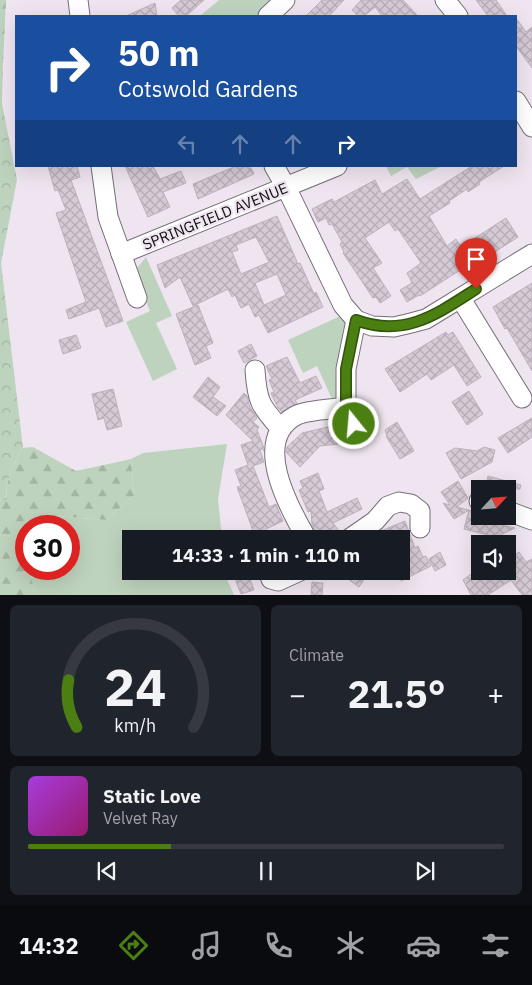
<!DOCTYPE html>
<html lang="en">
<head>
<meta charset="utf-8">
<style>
	:root { --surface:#171b24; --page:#20242c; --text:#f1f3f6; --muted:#9ea1a6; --line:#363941; --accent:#4c7f11 }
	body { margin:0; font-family:"IBM Plex Sans",sans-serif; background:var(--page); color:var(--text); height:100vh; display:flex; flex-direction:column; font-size:19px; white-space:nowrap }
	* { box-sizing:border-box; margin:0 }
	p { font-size:16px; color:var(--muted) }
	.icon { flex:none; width:28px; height:28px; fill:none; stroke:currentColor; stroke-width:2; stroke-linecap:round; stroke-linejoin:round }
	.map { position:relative; height:595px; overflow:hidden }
	.side { display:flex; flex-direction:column; gap:10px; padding:10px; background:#0d0f14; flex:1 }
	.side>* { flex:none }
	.banner { position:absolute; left:15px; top:15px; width:502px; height:152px; border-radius:0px; box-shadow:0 5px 20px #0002; background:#1a4fa0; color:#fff; overflow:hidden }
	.needle { width:32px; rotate:64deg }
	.controls { position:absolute; left:471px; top:480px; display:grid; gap:10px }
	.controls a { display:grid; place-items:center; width:45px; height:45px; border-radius:0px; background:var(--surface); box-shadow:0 5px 20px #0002; font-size:25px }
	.speed { position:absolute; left:15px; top:515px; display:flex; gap:10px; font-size:25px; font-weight:700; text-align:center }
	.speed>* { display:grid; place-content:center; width:65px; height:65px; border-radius:50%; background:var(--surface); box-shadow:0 5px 20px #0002; line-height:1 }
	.speed .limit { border:8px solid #d22; background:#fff; color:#111 }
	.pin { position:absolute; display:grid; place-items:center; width:42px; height:42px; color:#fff; margin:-51px -21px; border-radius:50% 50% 50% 0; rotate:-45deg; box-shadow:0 0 5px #0007 }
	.pin .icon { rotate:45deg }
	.me { position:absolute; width:55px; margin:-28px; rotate:343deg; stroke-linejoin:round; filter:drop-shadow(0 0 4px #0008) }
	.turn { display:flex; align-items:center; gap:18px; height:105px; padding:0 20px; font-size:22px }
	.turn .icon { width:65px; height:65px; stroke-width:2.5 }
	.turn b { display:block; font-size:35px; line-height:42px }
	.lanes { display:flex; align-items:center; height:48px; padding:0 20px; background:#0003; justify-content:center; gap:25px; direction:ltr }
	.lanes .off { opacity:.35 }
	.big { font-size:38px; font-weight:700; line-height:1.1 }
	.side .tile { flex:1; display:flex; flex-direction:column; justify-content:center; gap:8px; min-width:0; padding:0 18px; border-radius:8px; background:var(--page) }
	.side .dial { align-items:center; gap:0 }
	.dial svg { height:130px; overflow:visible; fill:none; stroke:var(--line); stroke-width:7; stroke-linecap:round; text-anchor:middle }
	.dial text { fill:var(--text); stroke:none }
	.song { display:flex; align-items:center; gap:15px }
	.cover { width:60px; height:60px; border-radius:8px; background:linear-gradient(135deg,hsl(280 70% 55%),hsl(320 70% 35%)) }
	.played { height:5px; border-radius:2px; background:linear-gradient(90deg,var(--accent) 30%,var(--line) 30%) }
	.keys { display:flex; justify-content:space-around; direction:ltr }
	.heat { display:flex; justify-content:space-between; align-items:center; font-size:28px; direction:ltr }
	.side .tiles { flex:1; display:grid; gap:10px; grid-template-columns:1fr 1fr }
	.tile:last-child { grid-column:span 2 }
	.trip { position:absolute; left:122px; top:530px; width:288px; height:50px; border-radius:0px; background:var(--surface); box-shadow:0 5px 20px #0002; font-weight:700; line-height:50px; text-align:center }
	.tab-bar { display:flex; height:80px; justify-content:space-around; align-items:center; background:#090b0e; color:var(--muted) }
	.tab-bar .icon { width:35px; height:35px }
	.tab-bar .selected { color:var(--accent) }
	.tab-bar b { font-size:22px; color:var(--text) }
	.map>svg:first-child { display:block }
</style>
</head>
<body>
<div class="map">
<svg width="532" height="595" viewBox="0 0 532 595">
	<defs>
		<pattern id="forest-firs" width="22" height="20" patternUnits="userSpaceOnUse" patternTransform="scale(1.25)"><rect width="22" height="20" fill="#bed3be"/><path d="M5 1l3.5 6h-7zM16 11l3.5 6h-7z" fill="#a2b4a2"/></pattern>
		<pattern id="park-crowns" width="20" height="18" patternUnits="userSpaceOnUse" patternTransform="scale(1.25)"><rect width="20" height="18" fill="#bed3be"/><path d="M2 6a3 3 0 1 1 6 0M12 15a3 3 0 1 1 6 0" fill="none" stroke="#a2b4a2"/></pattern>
		<pattern id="building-cross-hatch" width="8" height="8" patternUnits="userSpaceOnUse" patternTransform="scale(1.25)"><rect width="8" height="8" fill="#d5cad5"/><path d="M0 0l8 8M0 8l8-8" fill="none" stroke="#b6acb6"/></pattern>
	</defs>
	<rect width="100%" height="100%" fill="#efe5f0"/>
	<g fill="#bed3be">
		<path d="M219 0H285L268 16H200Z"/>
		<path d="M386 166H442L416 179 407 167 391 176Z"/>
		<path d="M146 257 172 316 156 323 177 369 153 381 126 322 150 311 134 272Z"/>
		<path d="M349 312 346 407 332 399 317 366 303 373 288 340Z"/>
		<path d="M227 444 218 499 222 539H131V571H226V577L234 595H35L30 569H69V526H31L44 515 106 520 134 496 131 459 143 453Z"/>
	</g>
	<g fill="url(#forest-firs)">
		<path d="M0 0H6L3 65 0 64Z"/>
		<path d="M33 447 76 471 131 459 134 496 106 520 44 515 31 526H26V530L24 532 26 548V569H30L35 595H0V501L7 499C4 483 14 462 23 448Z"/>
	</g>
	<path fill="url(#park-crowns)" d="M0 64 3 65 2 103 17 180 1 263 23 448C14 462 4 483 7 499L0 501Z"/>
	<g fill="url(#building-cross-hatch)" stroke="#bcb2bd" fill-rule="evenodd">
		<path d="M181 0H204L186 16H179L172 8Z"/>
		<path d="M322 0H344L329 16H306Z"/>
		<path d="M361 0H403L418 16H382L375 7 364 16H358L352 10Z"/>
		<path d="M476 0H496L507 16H488Z"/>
		<path d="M155 3 157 16H126Z"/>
		<path d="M516 18 526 32 532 27V68L516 46Z"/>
		<path d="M48 166H77L80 177 71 180 123 321 106 327 99 308 69 319 66 310 86 302 56 213 66 210 58 190 55 191Z"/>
		<path d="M125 166H153L160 179 181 171 186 183 163 192 170 207 148 217Z"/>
		<path d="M236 166H250L254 174 198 199 193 184Z"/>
		<path d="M472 166H504L479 182 480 184 468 192 467 189 449 201 450 203 429 216 447 246 456 239 461 247 506 218 518 237 470 268 468 265 420 296 419 295 407 302 400 290 412 283 407 273 421 263 398 229 395 231 389 222 365 238 382 263 373 268 391 296 380 303 376 297 373 298 343 253 344 252 340 244 342 242 332 224 329 225 326 218 318 222 312 209 332 199 334 202 375 180 382 194 407 179 420 199Z"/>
		<path d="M277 216 298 264 300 263 314 294 316 292 323 307 268 333 259 315 255 317 249 304 241 308 235 295 232 297 228 289 193 306 180 277 165 288 157 265ZM256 237 269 262 241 274 232 252 238 250 236 245ZM277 274 286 295 264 305 255 283Z"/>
		<path d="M532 283V371L507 328 505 329 493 307Z"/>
		<path d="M198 305 213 343 206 346 211 358 195 365 176 314Z"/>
		<path d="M446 332 448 335 453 332 481 377 467 386 454 365 431 380 427 374 400 392 385 369Z"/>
		<path d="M76 335 81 348 63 354 59 340Z"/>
		<path d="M251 344 257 356 244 363 238 351Z"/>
		<path d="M287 357 300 383 316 376 322 388 295 400 297 403 282 412 278 408 271 393 274 392 269 380 272 379 266 366Z"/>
		<path d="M208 377 220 387 213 397 226 406 217 416 193 397Z"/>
		<path d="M113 389 122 426 107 430 104 418 98 420 92 394Z"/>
		<path d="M469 391 483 414 467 425 452 402Z"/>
		<path d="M244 393 247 396 250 407 257 418 253 422 259 427 257 430 264 448V451L262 449 260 450 264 462 253 466 269 507 276 504 283 521 266 529 270 539H256L237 487 241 486 235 470 248 465 241 445 253 441 226 415Z"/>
		<path d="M532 418V437L508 453 498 438Z"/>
		<path d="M397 422 414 451 400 459 386 436H387L385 430Z"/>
		<path d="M332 426H342L347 432 348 443 320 446 300 467 286 452 287 447 302 433Z"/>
		<path d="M484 447 495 450 492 462 461 479 446 453 455 448 477 451Z"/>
		<path d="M318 473 324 489 319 491 327 512 357 498 362 509 333 523 340 532 335 539H318L312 525 311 511 308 512 299 490 303 488 300 481Z"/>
		<path d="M488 476 521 485 520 489H485Z"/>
		<path d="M458 481 468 498 457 507 476 512 479 516H495L493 523 515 528 496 537 464 529 469 510 454 519 443 503 450 505 441 492Z"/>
		<path d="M405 521 415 548 418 546 423 557 426 556 431 566 401 581V539H382L381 531Z"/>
		<path d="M440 552 446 565 435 571 429 559Z"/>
		<path d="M519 552 526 562 532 559V595H522L511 580 488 595H471L463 580 475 571H516L509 559Z"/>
		<path d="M232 571H247L254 590 241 594Z"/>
		<path d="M337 571H370L359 587Z"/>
		<path d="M312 582 323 583 322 595H311Z"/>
	</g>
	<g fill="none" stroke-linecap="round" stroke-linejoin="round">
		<defs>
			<g id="minor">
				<path d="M78 0 80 16"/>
				<path d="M445 0 458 16"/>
				<path d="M268 16 285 0"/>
				<path d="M516 101 532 127"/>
				<path d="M101 166 108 217 137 298"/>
				<path d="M274 166 286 187 343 305 356 320 372 326 394 327 411 323 426 319 532 254"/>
				<path d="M121 254 337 166"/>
				<path d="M461 299 522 398"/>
				<path d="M255 370C257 401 260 406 281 429"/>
				<path d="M354 424 346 407V369L356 320"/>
				<path d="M479 501H480"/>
				<path d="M508 511 532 520"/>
				<path d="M307 539C289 508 250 438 297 415 307 410 334 409 346 407"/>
				<path d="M349 539 375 521 388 506 399 502 411 504 420 511V528"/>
				<path d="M268 571 271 579 278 581 300 571"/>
			</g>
		</defs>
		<use href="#minor" stroke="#776e78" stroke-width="21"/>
		<use href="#minor" stroke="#fff" stroke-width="19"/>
	</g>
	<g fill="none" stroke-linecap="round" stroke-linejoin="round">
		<defs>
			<path id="route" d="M354 424 346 407V369L356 320C405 338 437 314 476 289"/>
		</defs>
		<use href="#route" stroke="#31530b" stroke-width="12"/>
		<use href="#route" stroke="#4c7f11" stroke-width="9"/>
	</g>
	<g text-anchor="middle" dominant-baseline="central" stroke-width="4.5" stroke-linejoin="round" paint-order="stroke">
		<g font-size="15" fill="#110d11" stroke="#efe5f0">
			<text transform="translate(215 216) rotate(-22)">SPRINGFIELD AVENUE</text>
		</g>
	</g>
</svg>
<div class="controls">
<a><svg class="needle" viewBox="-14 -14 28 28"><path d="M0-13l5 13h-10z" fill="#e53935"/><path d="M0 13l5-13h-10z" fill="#9ea1a6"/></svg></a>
<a><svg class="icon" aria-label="sound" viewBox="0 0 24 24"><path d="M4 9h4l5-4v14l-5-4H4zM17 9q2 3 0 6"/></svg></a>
</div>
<div class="speed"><div class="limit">30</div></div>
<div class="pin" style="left:476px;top:289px;background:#d93025"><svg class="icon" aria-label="arrive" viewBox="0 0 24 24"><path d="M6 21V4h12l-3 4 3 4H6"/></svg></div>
<svg class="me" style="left:354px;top:424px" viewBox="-20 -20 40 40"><circle r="17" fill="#4c7f11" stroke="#fff" stroke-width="3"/><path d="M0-11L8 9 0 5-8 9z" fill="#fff"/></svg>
<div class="trip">14:33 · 1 min · 110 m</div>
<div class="banner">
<div class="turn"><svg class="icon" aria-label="right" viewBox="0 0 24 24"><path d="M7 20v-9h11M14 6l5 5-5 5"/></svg><div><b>50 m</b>Cotswold Gardens</div></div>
<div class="lanes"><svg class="icon off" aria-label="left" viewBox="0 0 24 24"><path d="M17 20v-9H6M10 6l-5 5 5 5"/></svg><svg class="icon off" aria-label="ahead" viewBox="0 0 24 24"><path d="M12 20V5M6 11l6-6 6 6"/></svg><svg class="icon off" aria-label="ahead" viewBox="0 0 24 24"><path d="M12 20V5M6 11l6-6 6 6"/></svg><svg class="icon" aria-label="right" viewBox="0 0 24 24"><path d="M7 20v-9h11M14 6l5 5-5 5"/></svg></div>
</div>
</div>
<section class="side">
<div class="tiles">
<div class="tile dial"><svg viewBox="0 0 100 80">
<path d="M14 69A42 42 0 1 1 86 69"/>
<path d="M14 69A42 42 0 0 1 9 40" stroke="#4c7f11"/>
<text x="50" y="56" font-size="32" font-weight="700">24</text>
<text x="50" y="72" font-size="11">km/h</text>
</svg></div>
<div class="tile"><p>Climate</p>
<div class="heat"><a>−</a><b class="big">21.5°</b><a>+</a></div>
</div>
<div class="tile">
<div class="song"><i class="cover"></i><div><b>Static Love</b><p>Velvet Ray</p></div></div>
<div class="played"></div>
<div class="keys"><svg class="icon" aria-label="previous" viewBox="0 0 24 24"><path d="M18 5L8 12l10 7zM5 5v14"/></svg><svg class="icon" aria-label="pause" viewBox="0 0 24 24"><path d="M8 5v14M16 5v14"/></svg><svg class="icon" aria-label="next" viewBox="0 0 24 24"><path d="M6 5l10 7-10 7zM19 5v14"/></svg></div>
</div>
</div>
</section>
<nav class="tab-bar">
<b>14:32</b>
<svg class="icon selected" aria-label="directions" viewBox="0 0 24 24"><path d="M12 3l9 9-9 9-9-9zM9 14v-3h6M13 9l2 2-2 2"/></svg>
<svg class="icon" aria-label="music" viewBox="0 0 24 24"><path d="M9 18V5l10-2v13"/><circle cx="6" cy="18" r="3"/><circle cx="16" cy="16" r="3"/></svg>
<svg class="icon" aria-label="phone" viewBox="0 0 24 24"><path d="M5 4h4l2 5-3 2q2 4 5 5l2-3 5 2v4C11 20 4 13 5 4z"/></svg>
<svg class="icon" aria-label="climate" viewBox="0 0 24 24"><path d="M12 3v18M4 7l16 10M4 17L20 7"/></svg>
<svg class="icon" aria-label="car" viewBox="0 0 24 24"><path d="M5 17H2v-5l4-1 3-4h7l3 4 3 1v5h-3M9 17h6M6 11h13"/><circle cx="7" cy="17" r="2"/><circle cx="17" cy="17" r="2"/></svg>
<svg class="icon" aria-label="filters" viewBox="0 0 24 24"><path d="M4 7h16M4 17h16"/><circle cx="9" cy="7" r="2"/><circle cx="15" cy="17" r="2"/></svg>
</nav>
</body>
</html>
